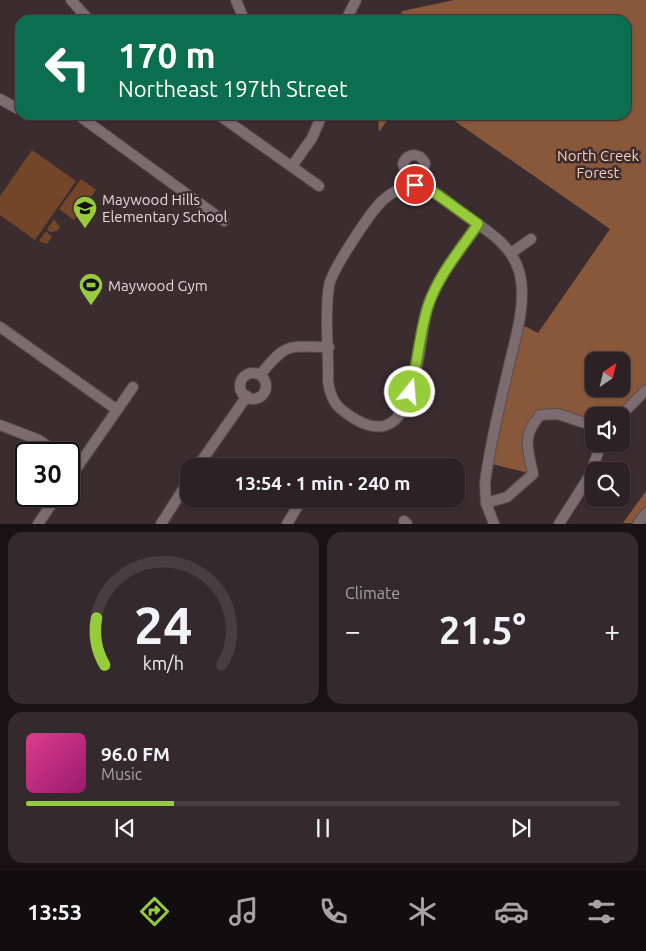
<!DOCTYPE html>
<html lang="en">
<head>
<meta charset="utf-8">
<style>
	:root { --surface:#2c2124; --page:#34292c; --text:#f1f3f6; --muted:#a6a3a6; --line:#483e41; --accent:#96cc3a }
	body { margin:0; font-family:Ubuntu,sans-serif; background:var(--page); color:var(--text); height:100vh; display:flex; flex-direction:column; font-size:19px; white-space:nowrap }
	* { box-sizing:border-box; margin:0 }
	p { font-size:16px; color:var(--muted) }
	.icon { flex:none; width:28px; height:28px; fill:none; stroke:currentColor; stroke-width:2; stroke-linecap:round; stroke-linejoin:round }
	.map { position:relative; height:524px; overflow:hidden }
	.side { display:flex; flex-direction:column; gap:8px; padding:8px; background:#181214; flex:1 }
	.side>* { flex:none }
	.top-card { position:absolute; left:15px; top:15px; width:616px; height:105px; border-radius:15px; box-shadow:0 1px 4px #0004,0 0 0 1px var(--line); background:#0b6e4f; color:#fff; overflow:hidden }
	.needle { width:32px; rotate:35deg }
	.fabs { position:absolute; left:585px; top:352px; display:grid; gap:10px }
	.fabs a { display:grid; place-items:center; width:45px; height:45px; border-radius:10px; background:var(--surface); box-shadow:0 1px 4px #0004,0 0 0 1px var(--line); font-size:25px }
	.speed { position:absolute; left:15px; top:442px; display:flex; gap:10px; font-size:25px; font-weight:700; text-align:center }
	.speed>* { display:grid; place-content:center; width:65px; height:65px; border-radius:50%; background:var(--surface); box-shadow:0 1px 4px #0004,0 0 0 1px var(--line); line-height:1 }
	.speed .limit { border:2px solid #111; border-radius:8px; background:#fff; color:#111 }
	.pin { position:absolute; display:grid; place-items:center; width:42px; height:42px; color:#fff; margin:-21px; border:2px solid #fff; border-radius:50%; box-shadow:0 1px 5px #0007 }
	.me { position:absolute; width:55px; margin:-28px; rotate:17deg; stroke-linejoin:round; filter:drop-shadow(0 0 4px #0008) }
	.turn { display:flex; align-items:center; gap:18px; height:105px; padding:0 20px; font-size:22px }
	.turn .icon { width:65px; height:65px; stroke-width:2.5 }
	.turn b { display:block; font-size:35px; line-height:42px }
	.big { font-size:38px; font-weight:700; line-height:1.1 }
	.side .card { flex:1; display:flex; flex-direction:column; justify-content:center; gap:8px; min-width:0; padding:0 18px; border-radius:15px; background:var(--page) }
	.side .dial { align-items:center; gap:0 }
	.dial svg { height:130px; overflow:visible; fill:none; stroke:var(--line); stroke-width:7; stroke-linecap:round; text-anchor:middle }
	.dial text { fill:var(--text); stroke:none }
	.song { display:flex; align-items:center; gap:15px }
	.cover { width:60px; height:60px; border-radius:8px; background:linear-gradient(135deg,hsl(330 70% 55%),hsl(320 70% 35%)) }
	.played { height:5px; border-radius:2px; background:linear-gradient(90deg,var(--accent) 25%,var(--line) 25%) }
	.keys { display:flex; justify-content:space-around; direction:ltr }
	.heat { display:flex; justify-content:space-between; align-items:center; font-size:28px; direction:ltr }
	.side .tiles { flex:1; display:grid; gap:8px; grid-template-columns:1fr 1fr }
	.card:last-child { grid-column:span 2 }
	.trip { position:absolute; left:180px; top:458px; width:285px; height:50px; border-radius:15px; background:var(--surface); box-shadow:0 1px 4px #0004,0 0 0 1px var(--line); font-weight:700; line-height:50px; text-align:center }
	.tabs { display:flex; height:80px; justify-content:space-around; align-items:center; background:#120d0e; color:var(--muted) }
	.tabs .icon { width:35px; height:35px }
	.tabs .active { color:var(--accent) }
	.tabs b { font-size:22px; color:var(--text) }
	.map>svg:first-child { display:block }
</style>
</head>
<body>
<div class="map">
<svg width="646" height="524" viewBox="0 0 646 524">
	<rect width="100%" height="100%" fill="#3b2c30"/>
	<g fill="#744629">
		<path d="M32 150 76 181 35 240 0 215V196Z"/>
		<path d="M81 179 96 190 74 220 59 209Z"/>
		<path d="M54 219 60 227 57 231 50 232 47 229Z"/>
		<path d="M46 231 52 237 47 244 39 241Z"/>
	</g>
	<g fill="#89583a" fill-rule="evenodd">
		<path d="M454 0H646V390L620 416H594V426L558 414 539 415 532 425 533 474 488 463 519 323 538 333 610 229 446 115H626V20H398L402 11ZM594 361H621V389H594Z"/>
		<path d="M378 115H391L379 132Z"/>
		<path d="M646 491V523H623Z"/>
	</g>
	<g fill="none" stroke-linecap="round" stroke-linejoin="round">
		<defs>
			<g id="minor">
				<path d="M71 0 89 20"/>
				<path d="M236 0 244 20"/>
				<path d="M346 20 356 0"/>
				<path d="M0 99 20 110"/>
				<path d="M78 115 224 221"/>
				<path d="M219 115 319 186"/>
				<path d="M292 166 312 138 322 115"/>
				<path d="M409 186 403 163C409 152 420 153 425 163L419 186"/>
				<path d="M478 225C460 250 438 276 428 306 417 341 419 457 355 419 337 408 331 402 328 381 329 350 324 317 329 286 331 271 371 211 383 200 391 193 405 184 417 185 433 188 449 203 462 213 483 228 511 243 519 271 527 299 517 333 510 361 501 401 490 442 485 483L486 503 494 524"/>
				<path d="M511 253 531 239"/>
				<path d="M0 327 116 409"/>
				<circle cx="253" cy="386" r="13"/>
				<path d="M260 375C288 341 287 347 329 347"/>
				<path d="M620 416 646 390"/>
				<path d="M0 425 39 440 59 454"/>
				<path d="M198 466 247 396"/>
				<path d="M69 479 133 387"/>
				<path d="M486 503 507 497 533 474C528 448 521 438 540 415L558 414 594 426"/>
				<path d="M404 521 407 524"/>
				<path d="M38 524 57 496"/>
				<path d="M161 524 189 480"/>
				<path d="M287 524 302 499"/>
				<path d="M559 524 590 475 601 444"/>
				<path d="M638 524 646 513"/>
			</g>
		</defs>
		<use href="#minor" stroke="#574b4e" stroke-width="12"/>
		<use href="#minor" stroke="#7c6c70" stroke-width="10"/>
	</g>
	<g fill="none" stroke-linecap="round" stroke-linejoin="round">
		<defs>
			<path id="route" d="M410 392C418 364 419 334 428 306 438 276 460 250 478 224L435 193 415 185"/>
		</defs>
		<use href="#route" stroke="#628526" stroke-width="12"/>
		<use href="#route" stroke="#96cc3a" stroke-width="9"/>
	</g>
	<defs>
		<symbol id="school-pin" viewBox="-11 -11 22 30"><path d="M0 17L-7.5 6A9.5 9.5 0 1 1 7.5 6Z" fill="#96cc3a" stroke="#3b2c30"/><path d="M0-5L7-2L0 1L-7-2ZM-4 1L0 2.5L4 1V4Q0 6-4 4Z" fill="#111"/></symbol>
		<symbol id="stadium-pin" viewBox="-11 -11 22 30"><path d="M0 17L-7.5 6A9.5 9.5 0 1 1 7.5 6Z" fill="#96cc3a" stroke="#3b2c30"/><path d="M0-5a6.5 5 0 1 0 0 10a6.5 5 0 1 0 0-10ZM-3.5-1.8h7v3.6h-7Z" fill="#111"/></symbol>
	</defs>
	<g fill-rule="evenodd">
		<use href="#school-pin" x="71" y="194" width="28" height="38"/>
		<use href="#stadium-pin" x="77" y="271" width="28" height="38"/>
	</g>
	<g text-anchor="middle" dominant-baseline="central" stroke-width="5" stroke-linejoin="round" paint-order="stroke">
		<g font-size="15" fill="#fdceb3" stroke="#3b2c30">
			<text x="598" y="155">North Creek<tspan x="598" dy="17">Forest</tspan></text>
		</g>
		<g font-size="15" fill="#e2d8da" stroke="#3b2c30" text-anchor="start">
			<text x="102" y="199">Maywood Hills<tspan x="102" dy="17">Elementary School</tspan></text>
			<text x="108" y="285">Maywood Gym</text>
		</g>
	</g>
</svg>
<div class="fabs">
<a><svg class="needle" viewBox="-14 -14 28 28"><path d="M0-13l5 13h-10z" fill="#e53935"/><path d="M0 13l5-13h-10z" fill="#a6a3a6"/></svg></a>
<a><svg class="icon" aria-label="sound" viewBox="0 0 24 24"><path d="M4 9h4l5-4v14l-5-4H4zM17 9q2 3 0 6"/></svg></a>
<a><svg class="icon" aria-label="search" viewBox="0 0 24 24"><circle cx="10" cy="10" r="6"/><path d="M15 15l6 6"/></svg></a>
</div>
<div class="speed"><div class="limit">30</div></div>
<div class="pin" style="left:415px;top:185px;background:#d93025"><svg class="icon" aria-label="arrive" viewBox="0 0 24 24"><path d="M6 21V4h12l-3 4 3 4H6"/></svg></div>
<svg class="me" style="left:410px;top:392px" viewBox="-20 -20 40 40"><circle r="17" fill="#96cc3a" stroke="#fff" stroke-width="3"/><path d="M0-11L8 9 0 5-8 9z" fill="#fff"/></svg>
<div class="trip">13:54 · 1 min · 240 m</div>
<div class="top-card">
<div class="turn"><svg class="icon" aria-label="left" viewBox="0 0 24 24"><path d="M17 20v-9H6M10 6l-5 5 5 5"/></svg><div><b>170 m</b>Northeast 197th Street</div></div>
</div>
</div>
<section class="side">
<div class="tiles">
<div class="card dial"><svg viewBox="0 0 100 80">
<path d="M14 69A42 42 0 1 1 86 69"/>
<path d="M14 69A42 42 0 0 1 9 40" stroke="#96cc3a"/>
<text x="50" y="56" font-size="32" font-weight="700">24</text>
<text x="50" y="72" font-size="11">km/h</text>
</svg></div>
<div class="card"><p>Climate</p>
<div class="heat"><a>−</a><b class="big">21.5°</b><a>+</a></div>
</div>
<div class="card">
<div class="song"><i class="cover"></i><div><b>96.0 FM</b><p>Music</p></div></div>
<div class="played"></div>
<div class="keys"><svg class="icon" aria-label="previous" viewBox="0 0 24 24"><path d="M18 5L8 12l10 7zM5 5v14"/></svg><svg class="icon" aria-label="pause" viewBox="0 0 24 24"><path d="M8 5v14M16 5v14"/></svg><svg class="icon" aria-label="next" viewBox="0 0 24 24"><path d="M6 5l10 7-10 7zM19 5v14"/></svg></div>
</div>
</div>
</section>
<nav class="tabs">
<b>13:53</b>
<svg class="icon active" aria-label="directions" viewBox="0 0 24 24"><path d="M12 3l9 9-9 9-9-9zM9 14v-3h6M13 9l2 2-2 2"/></svg>
<svg class="icon" aria-label="music" viewBox="0 0 24 24"><path d="M9 18V5l10-2v13"/><circle cx="6" cy="18" r="3"/><circle cx="16" cy="16" r="3"/></svg>
<svg class="icon" aria-label="phone" viewBox="0 0 24 24"><path d="M5 4h4l2 5-3 2q2 4 5 5l2-3 5 2v4C11 20 4 13 5 4z"/></svg>
<svg class="icon" aria-label="climate" viewBox="0 0 24 24"><path d="M12 3v18M4 7l16 10M4 17L20 7"/></svg>
<svg class="icon" aria-label="car" viewBox="0 0 24 24"><path d="M5 17H2v-5l4-1 3-4h7l3 4 3 1v5h-3M9 17h6M6 11h13"/><circle cx="7" cy="17" r="2"/><circle cx="17" cy="17" r="2"/></svg>
<svg class="icon" aria-label="filters" viewBox="0 0 24 24"><path d="M4 7h16M4 17h16"/><circle cx="9" cy="7" r="2"/><circle cx="15" cy="17" r="2"/></svg>
</nav>
</body>
</html>
